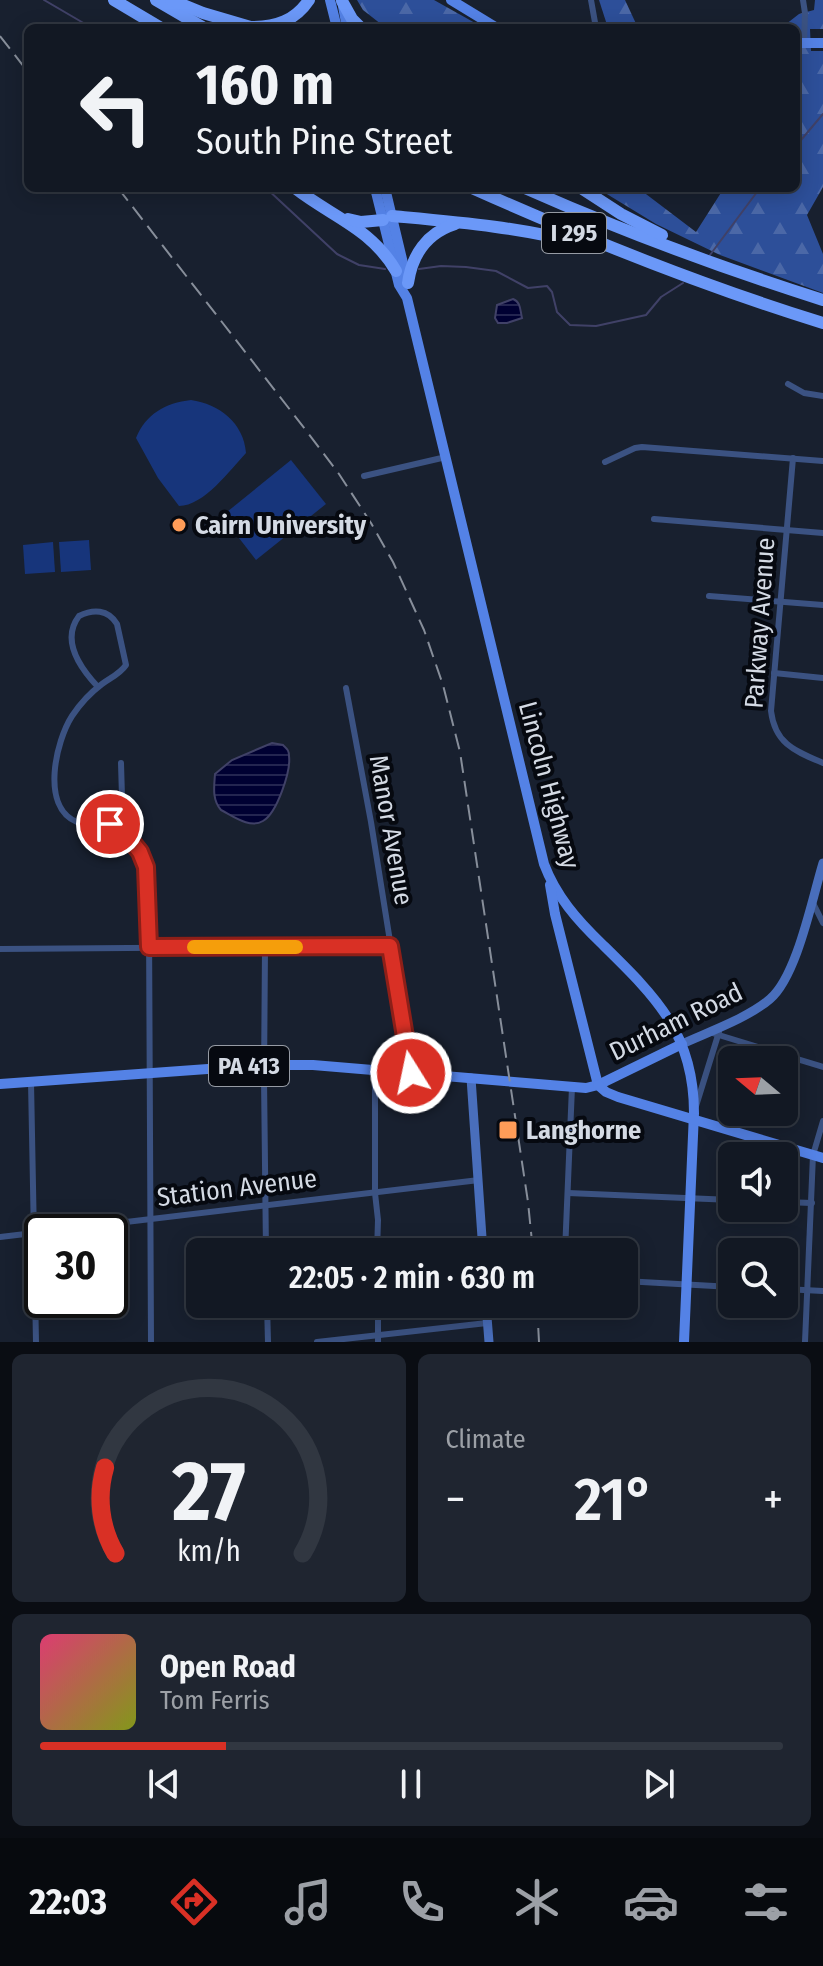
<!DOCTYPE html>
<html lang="en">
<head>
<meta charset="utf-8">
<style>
	:root { --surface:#121823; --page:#1f2530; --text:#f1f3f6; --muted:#9ca0a6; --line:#313741; --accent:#d93025 }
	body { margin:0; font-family:"Fira Sans Condensed",sans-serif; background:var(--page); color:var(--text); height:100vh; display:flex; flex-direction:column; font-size:30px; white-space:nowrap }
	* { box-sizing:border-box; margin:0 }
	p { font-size:26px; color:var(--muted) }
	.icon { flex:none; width:44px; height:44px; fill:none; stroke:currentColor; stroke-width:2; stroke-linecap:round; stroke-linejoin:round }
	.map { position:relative; height:1342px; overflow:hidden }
	.panel { display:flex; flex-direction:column; gap:12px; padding:12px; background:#0a0d13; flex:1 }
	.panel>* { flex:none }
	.guide { position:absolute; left:24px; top:24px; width:776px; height:168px; border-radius:12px; box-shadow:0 4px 20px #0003,0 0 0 2px var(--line); background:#121823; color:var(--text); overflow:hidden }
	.needle { width:52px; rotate:289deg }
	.buttons { position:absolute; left:718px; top:1046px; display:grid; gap:16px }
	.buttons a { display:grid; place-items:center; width:80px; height:80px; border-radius:12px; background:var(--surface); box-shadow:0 4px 20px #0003,0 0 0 2px var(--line); font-size:40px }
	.speed { position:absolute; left:24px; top:1214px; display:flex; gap:16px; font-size:40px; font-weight:700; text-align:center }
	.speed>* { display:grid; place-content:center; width:104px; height:104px; border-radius:50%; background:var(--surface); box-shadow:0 4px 20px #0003,0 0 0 2px var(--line); line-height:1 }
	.speed .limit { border:4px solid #111; border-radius:12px; background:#fff; color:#111 }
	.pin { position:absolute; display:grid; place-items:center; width:68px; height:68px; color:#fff; margin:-34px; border:4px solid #fff; border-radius:50%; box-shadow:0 2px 8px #0007 }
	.me { position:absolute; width:88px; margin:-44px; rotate:350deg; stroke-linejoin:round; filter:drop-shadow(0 0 6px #0008) }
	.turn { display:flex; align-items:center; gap:28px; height:168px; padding:0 40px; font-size:36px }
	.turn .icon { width:104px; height:104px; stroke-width:2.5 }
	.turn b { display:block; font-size:56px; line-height:68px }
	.big { font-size:60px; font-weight:600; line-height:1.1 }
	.panel .card { flex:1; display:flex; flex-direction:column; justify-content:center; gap:12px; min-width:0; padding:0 28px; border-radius:12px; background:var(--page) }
	.panel .dial { align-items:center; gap:0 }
	.dial svg { height:208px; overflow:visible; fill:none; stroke:var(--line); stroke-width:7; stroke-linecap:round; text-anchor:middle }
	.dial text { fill:var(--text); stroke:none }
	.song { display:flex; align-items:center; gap:24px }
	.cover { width:96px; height:96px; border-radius:12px; background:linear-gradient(135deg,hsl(340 70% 55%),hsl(70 70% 35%)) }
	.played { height:8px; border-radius:4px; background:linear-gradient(90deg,var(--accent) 25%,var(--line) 25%) }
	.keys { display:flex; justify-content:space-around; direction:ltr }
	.heat { display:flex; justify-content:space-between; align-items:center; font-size:44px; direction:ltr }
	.panel .tiles { flex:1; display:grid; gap:12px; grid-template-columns:1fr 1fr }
	.card:last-child { grid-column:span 2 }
	.trip { position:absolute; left:186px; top:1238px; width:452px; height:80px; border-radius:12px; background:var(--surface); box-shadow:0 4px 20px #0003,0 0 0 2px var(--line); font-weight:600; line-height:80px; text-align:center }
	.menu { display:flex; height:128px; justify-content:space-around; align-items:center; background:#070a0e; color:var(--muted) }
	.menu .icon { width:56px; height:56px }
	.menu .on { color:var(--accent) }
	.menu b { font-size:36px; color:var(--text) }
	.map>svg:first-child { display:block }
</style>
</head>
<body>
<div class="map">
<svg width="823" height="1342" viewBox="0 0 823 1342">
	<defs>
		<pattern id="forest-firs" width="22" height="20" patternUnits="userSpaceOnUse" patternTransform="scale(2)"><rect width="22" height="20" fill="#2d4f99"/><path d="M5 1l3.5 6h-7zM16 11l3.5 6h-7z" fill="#4b68a7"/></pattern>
		<pattern id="water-rules" width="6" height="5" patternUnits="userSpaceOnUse" patternTransform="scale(2)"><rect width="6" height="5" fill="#000032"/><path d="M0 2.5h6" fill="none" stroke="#242550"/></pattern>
	</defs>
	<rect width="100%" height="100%" fill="#18202f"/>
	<g fill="#17357b">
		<path d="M191 400C219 404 244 423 246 453 230 470 204 506 179 506L158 478 136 438C146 414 165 403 191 400Z"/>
		<path d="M291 460 326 504 256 560 222 516Z"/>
		<path d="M89 540 91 570 61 572 59 542Z"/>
		<path d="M53 542 55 572 25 574 23 545Z"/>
	</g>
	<g fill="url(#forest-firs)">
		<path d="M357 0H434L484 28H386L363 10Z"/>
		<path d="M599 0H625L638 28H608Z"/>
		<path d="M815 0H823V29H810L811 51H823V187L807 215 823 254V293L720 255 656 224 597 188H638L696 232 724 188H796V28H781L799 14 814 10Z"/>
	</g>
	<g fill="url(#water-rules)" stroke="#404167" stroke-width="2">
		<path d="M513 299C521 302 520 310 522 318L507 323H498L495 318 497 305Z"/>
		<path d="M272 743 283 745C287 749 289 750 289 756 291 771 277 813 263 821 250 829 233 816 221 810 212 800 214 787 215 774L232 760Z"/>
	</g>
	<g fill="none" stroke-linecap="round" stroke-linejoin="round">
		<g stroke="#404167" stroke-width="2">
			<path d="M44 0 92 28"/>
			<path d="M796 146 823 114"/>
			<path d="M266 188 337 254 359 265 385 269"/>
			<path d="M710 255 760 188"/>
			<path d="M419 269 441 266 466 267 496 271 528 288 547 286 552 292 557 312 570 325 596 326 646 315 661 297 683 283"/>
		</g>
		<g stroke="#3b5282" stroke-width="6">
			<path d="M591 0 596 28"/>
			<path d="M803 0 805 13 804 43"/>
			<path d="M788 384 804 393 823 396"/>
			<path d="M793 458 771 711C775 744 795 751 823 763"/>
			<path d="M605 462 635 448 642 447 823 461"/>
			<path d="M364 476 446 457"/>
			<path d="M654 519 823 533"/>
			<path d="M709 596 823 605"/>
			<path d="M774 673 823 678"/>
			<path d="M98 687C81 669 60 641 79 616 93 609 108 609 117 624L126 665C120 674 110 678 102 684 90 693 80 704 72 716 56 741 40 807 77 822 93 828 110 818 124 832 152 859 148 888 149 924L151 1342"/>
			<path d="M346 688 371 822 411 1073"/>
			<path d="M110 824 122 797 121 763"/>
			<path d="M812 901 823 923"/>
			<path d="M265 947 264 1078 266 1252"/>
			<path d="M0 949 390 946"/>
			<path d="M709 1032 823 1067"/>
			<path d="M375 1070V1193L378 1220 377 1252"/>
			<path d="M31 1082 36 1342"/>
			<path d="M696 1106 719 1032"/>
			<path d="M568 1193 732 1200"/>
			<path d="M784 1202 812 1203"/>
			<path d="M0 1237 479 1180"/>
			<path d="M565 1252 572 1087"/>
			<path d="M624 1281 732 1287"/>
			<path d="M784 1289 823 1291"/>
			<path d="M267 1304 268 1342"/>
			<path d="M378 1304V1342"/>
			<path d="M317 1342 487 1323"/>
			<path d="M805 1342 813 1155 823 1121"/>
		</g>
		<g stroke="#496ebb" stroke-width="9">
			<path d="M682 1044C708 1032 748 1018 770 999 797 976 812 899 823 863"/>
			<path d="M471 1078 483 1252"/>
			<path d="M486 1304 489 1342"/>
		</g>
		<g stroke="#5482e6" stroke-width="10">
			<path d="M330 0 337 28"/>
			<path d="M451 0 497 28"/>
			<path d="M343 6 347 28"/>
			<path d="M796 43H823"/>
			<path d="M375 188 399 285 407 298 544 864C556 896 577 920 602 944 655 996 694 1033 694 1113L684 1342"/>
			<path d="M385 188 407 280"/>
			<path d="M550 885 555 914 598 1085"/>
			<path d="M0 1084 264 1065H313L586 1088 598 1085 682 1044"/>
			<path d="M598 1085 606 1092 618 1097 823 1158"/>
		</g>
		<g stroke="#6b98f8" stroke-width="12">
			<path d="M114 0 161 28"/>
			<path d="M156 0 204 28"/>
			<path d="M171 0 203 13 254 28"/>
			<path d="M342 1 352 19 361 28"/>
			<path d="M252 27C276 27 295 21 309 0"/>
			<path d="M295 188C332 217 371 228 396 271"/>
			<path d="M472 188C586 239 703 286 823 323"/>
			<path d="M525 188C622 231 722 268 823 300"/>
			<path d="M581 188 621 214 662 235"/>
			<path d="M392 216C457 222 520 227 583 244"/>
			<path d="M348 219 361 222 383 220"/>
			<path d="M408 283C412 255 427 233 455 224"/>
		</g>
		<g stroke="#878e9a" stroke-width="2" stroke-dasharray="16 8" stroke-linecap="butt">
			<path d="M0 36 28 72"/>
			<path d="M118 188 308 433 339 474 371 523 393 562 424 630 443 685 460 752 528 1202 533 1252"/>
			<path d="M537 1304 539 1342"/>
		</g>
	</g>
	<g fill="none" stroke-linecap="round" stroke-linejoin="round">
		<defs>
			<path id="route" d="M110 824 123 831 140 852 146 867 149 947 390 946 411 1073"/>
		</defs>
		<use href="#route" stroke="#8d1f18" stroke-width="20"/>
		<use href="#route" stroke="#d93025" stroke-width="14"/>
		<path stroke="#f59e0b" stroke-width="14" d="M194 947H296"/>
	</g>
	<g fill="#fe9c58" stroke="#060910" stroke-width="3">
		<circle cx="179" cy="525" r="8"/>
		<rect x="498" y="1120" width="20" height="20" rx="4"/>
	</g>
	<g text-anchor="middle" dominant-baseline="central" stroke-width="8" stroke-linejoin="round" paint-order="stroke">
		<g fill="#060910" stroke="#969ba4" stroke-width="2">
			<rect x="542" y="213" width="64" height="40" rx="6"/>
			<rect x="209" y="1046" width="80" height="40" rx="6"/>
		</g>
		<g font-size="24" font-weight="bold" fill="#d4dae4">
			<text x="574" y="233">I 295</text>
			<text x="249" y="1066">PA 413</text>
		</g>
		<g font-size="26" font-weight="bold" fill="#d4dae4" stroke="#060910" text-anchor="start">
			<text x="195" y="525">Cairn University</text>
			<text x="526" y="1130">Langhorne</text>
		</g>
		<g font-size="26" fill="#d4dae4" stroke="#060910">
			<text transform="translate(760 623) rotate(-86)">Parkway Avenue</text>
			<text transform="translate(549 785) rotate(75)">Lincoln Highway</text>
			<text transform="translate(391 830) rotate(80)">Manor Avenue</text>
			<text transform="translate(676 1022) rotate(-26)">Durham Road</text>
			<text transform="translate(237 1188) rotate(-7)">Station Avenue</text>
		</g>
	</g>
</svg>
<div class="buttons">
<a><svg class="needle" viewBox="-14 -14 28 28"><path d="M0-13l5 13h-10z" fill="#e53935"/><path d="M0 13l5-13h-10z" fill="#9ca0a6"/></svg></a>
<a><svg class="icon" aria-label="sound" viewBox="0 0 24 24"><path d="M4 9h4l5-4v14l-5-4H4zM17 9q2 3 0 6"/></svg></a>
<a><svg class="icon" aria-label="search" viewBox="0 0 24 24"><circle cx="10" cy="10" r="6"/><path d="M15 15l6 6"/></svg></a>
</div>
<div class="speed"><div class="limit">30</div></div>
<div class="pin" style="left:110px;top:824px;background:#d93025"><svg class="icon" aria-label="arrive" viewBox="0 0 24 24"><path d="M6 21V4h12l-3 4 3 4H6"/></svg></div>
<svg class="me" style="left:411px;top:1073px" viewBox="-20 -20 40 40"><circle r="17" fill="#d93025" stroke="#fff" stroke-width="3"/><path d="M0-11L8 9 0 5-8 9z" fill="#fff"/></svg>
<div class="trip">22:05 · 2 min · 630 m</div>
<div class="guide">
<div class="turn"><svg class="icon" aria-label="left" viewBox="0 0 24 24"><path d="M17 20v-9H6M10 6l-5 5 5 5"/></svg><div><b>160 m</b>South Pine Street</div></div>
</div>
</div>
<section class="panel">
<div class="tiles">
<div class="card dial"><svg viewBox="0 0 100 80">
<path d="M14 69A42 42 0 1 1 86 69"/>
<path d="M14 69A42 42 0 0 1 10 36" stroke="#d93025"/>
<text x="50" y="56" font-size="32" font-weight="700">27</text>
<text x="50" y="72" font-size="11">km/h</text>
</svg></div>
<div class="card"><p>Climate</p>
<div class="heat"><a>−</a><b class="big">21°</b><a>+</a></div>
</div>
<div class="card">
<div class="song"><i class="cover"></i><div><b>Open Road</b><p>Tom Ferris</p></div></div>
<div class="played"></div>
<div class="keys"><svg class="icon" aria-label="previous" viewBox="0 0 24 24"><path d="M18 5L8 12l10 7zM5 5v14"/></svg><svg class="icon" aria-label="pause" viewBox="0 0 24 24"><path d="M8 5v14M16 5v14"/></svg><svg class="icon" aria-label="next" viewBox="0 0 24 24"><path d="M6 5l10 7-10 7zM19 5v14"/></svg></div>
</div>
</div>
</section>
<nav class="menu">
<b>22:03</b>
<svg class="icon on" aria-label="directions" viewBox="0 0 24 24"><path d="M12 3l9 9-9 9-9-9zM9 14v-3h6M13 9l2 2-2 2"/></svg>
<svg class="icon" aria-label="music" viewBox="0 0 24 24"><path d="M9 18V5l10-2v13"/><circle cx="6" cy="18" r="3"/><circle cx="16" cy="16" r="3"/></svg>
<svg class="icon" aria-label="phone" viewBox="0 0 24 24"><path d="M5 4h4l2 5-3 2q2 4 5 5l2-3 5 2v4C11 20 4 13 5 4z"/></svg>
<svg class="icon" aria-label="climate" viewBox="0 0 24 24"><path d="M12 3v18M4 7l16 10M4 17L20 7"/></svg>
<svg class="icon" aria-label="car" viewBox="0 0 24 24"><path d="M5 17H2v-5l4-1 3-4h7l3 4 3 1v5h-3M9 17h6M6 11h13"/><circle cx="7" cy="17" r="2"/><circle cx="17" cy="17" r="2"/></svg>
<svg class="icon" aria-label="filters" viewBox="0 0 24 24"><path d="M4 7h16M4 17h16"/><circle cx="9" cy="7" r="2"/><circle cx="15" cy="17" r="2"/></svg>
</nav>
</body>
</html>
